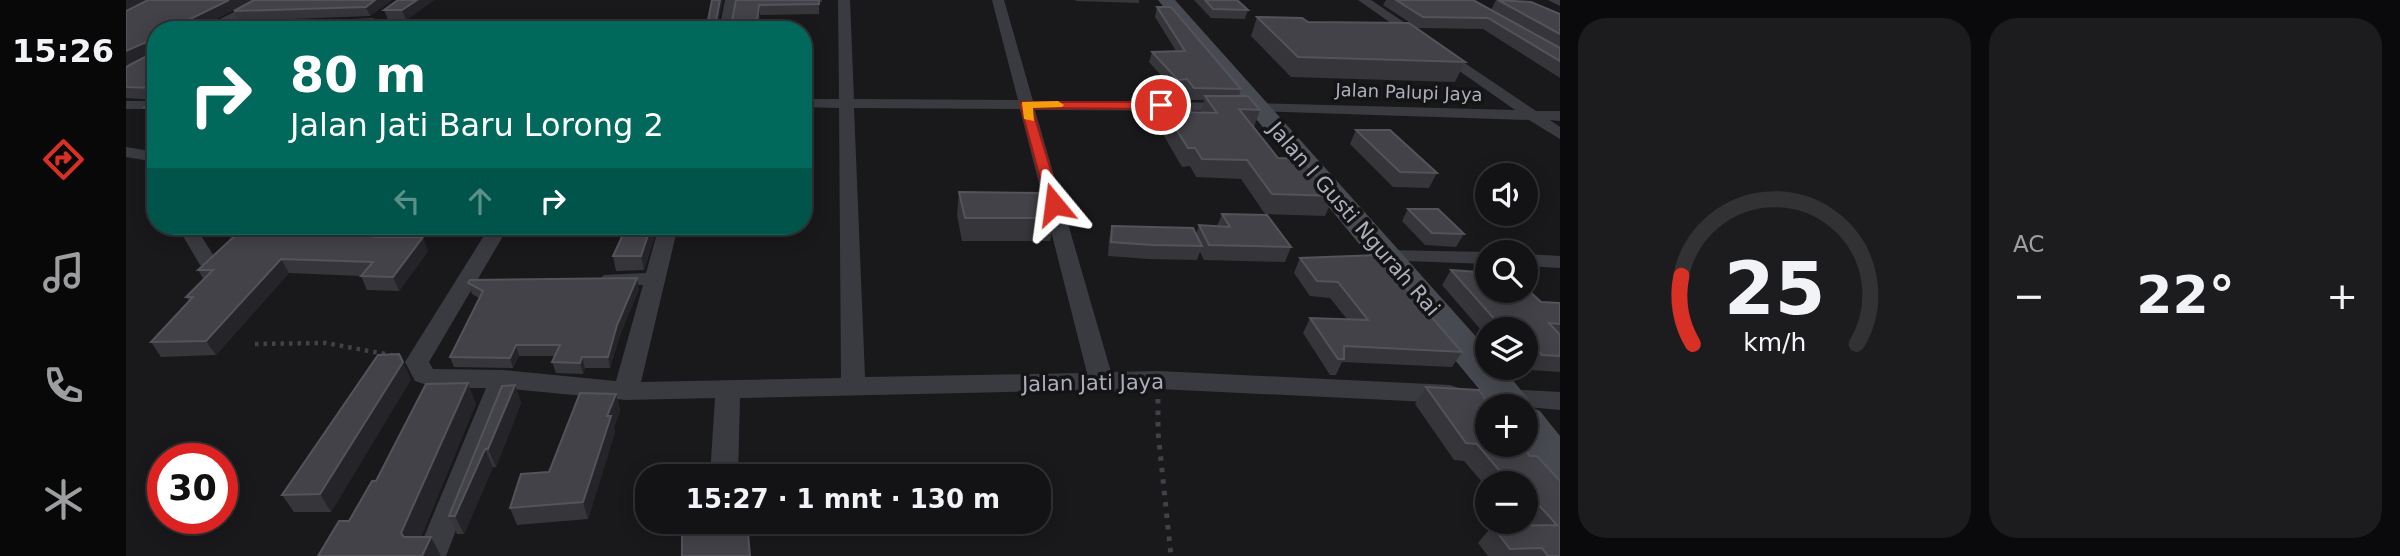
<!DOCTYPE html>
<html lang="id">
<head>
<meta charset="utf-8">
<style>
	:root { --surface:#131315; --page:#1c1c1e; --text:#f1f3f6; --muted:#9d9ea0; --line:#323234; --accent:#d93025 }
	body { margin:0; font-family:"DejaVu Sans",sans-serif; background:var(--page); color:var(--text); height:100vh; display:flex; flex-direction:column; font-size:26px; white-space:nowrap }
	* { box-sizing:border-box; margin:0 }
	p { font-size:23px; color:var(--muted) }
	.icon { flex:none; width:38px; height:38px; fill:none; stroke:currentColor; stroke-width:2; stroke-linecap:round; stroke-linejoin:round }
	.map { position:relative; flex:1; overflow:hidden }
	.sheet { display:flex; flex-direction:column; gap:18px; padding:18px; background:#0a0a0c; width:840px }
	.sheet>* { flex:none }
	.banner { position:absolute; left:21px; top:21px; width:665px; height:214px; border-radius:28px; box-shadow:0 4px 18px #0003,0 0 0 2px var(--line); background:#00695c; color:#fff; overflow:hidden }
	.controls { position:absolute; left:1349px; top:163px; display:grid; gap:14px }
	.controls a { display:grid; place-items:center; width:63px; height:63px; border-radius:50%; background:var(--surface); box-shadow:0 4px 18px #0003,0 0 0 2px var(--line); font-size:35px }
	.speed { position:absolute; left:21px; top:443px; display:flex; gap:14px; font-size:35px; font-weight:700; text-align:center }
	.speed>* { display:grid; place-content:center; width:91px; height:91px; border-radius:50%; background:var(--surface); box-shadow:0 4px 18px #0003,0 0 0 2px var(--line); line-height:1 }
	.speed .limit { border:10px solid #d22; background:#fff; color:#111 }
	.pin { position:absolute; display:grid; place-items:center; width:60px; height:60px; color:#fff; margin:-30px; border:4px solid #fff; border-radius:50%; box-shadow:0 2px 7px #0007 }
	.me { position:absolute; width:77px; margin:-38px; rotate:344deg; stroke-linejoin:round; filter:drop-shadow(0 0 5px #0008) }
	.turn { display:flex; align-items:center; gap:24px; height:147px; padding:0 28px; font-size:32px }
	.turn .icon { width:91px; height:91px; stroke-width:2.5 }
	.turn b { display:block; font-size:49px; line-height:60px }
	.lanes { display:flex; align-items:center; height:66px; padding:0 28px; background:#0003; justify-content:center; gap:35px; direction:ltr }
	.lanes .off { opacity:.35 }
	.big { font-size:52px; font-weight:800; line-height:1.1 }
	.sheet .widget { flex:1; display:flex; flex-direction:column; justify-content:center; gap:10px; min-width:0; padding:0 24px; border-radius:28px; background:var(--page) }
	.sheet .dial { align-items:center; gap:0 }
	.dial svg { height:182px; overflow:visible; fill:none; stroke:var(--line); stroke-width:7; stroke-linecap:round; text-anchor:middle }
	.dial text { fill:var(--text); stroke:none }
	.heat { display:flex; justify-content:space-between; align-items:center; font-size:38px; direction:ltr }
	.sheet .tiles { flex:1; display:grid; gap:18px; grid-template-columns:repeat(2,1fr) }
	.trip { position:absolute; left:509px; top:464px; width:416px; height:70px; border-radius:28px; background:var(--surface); box-shadow:0 4px 18px #0003,0 0 0 2px var(--line); font-weight:800; line-height:70px; text-align:center }
	main { display:flex; flex:1; min-height:0 }
	.menu { display:flex; flex-direction:column; width:126px; justify-content:space-around; align-items:center; background:#080808; color:var(--muted) }
	.menu .icon { width:49px; height:49px }
	.menu .on { color:var(--accent) }
	.menu b { font-size:32px; color:var(--text) }
	.map>svg:first-child { display:block }
</style>
</head>
<body>
<main>
<nav class="menu">
<b>15:26</b>
<svg class="icon on" aria-label="directions" viewBox="0 0 24 24"><path d="M12 3l9 9-9 9-9-9zM9 14v-3h6M13 9l2 2-2 2"/></svg>
<svg class="icon" aria-label="music" viewBox="0 0 24 24"><path d="M9 18V5l10-2v13"/><circle cx="6" cy="18" r="3"/><circle cx="16" cy="16" r="3"/></svg>
<svg class="icon" aria-label="phone" viewBox="0 0 24 24"><path d="M5 4h4l2 5-3 2q2 4 5 5l2-3 5 2v4C11 20 4 13 5 4z"/></svg>
<svg class="icon" aria-label="climate" viewBox="0 0 24 24"><path d="M12 3v18M4 7l16 10M4 17L20 7"/></svg>
</nav>
<div class="map">
<svg width="1434" height="556" viewBox="0 0 1434 556">
	<rect width="100%" height="100%" fill="#19191c"/>
	<g fill="none" stroke-linecap="round" stroke-linejoin="round">
		<path stroke="#404248" stroke-width="4.5" stroke-dasharray="3.5 5" stroke-linecap="butt" d="M129 344 200 343 270 356"/>
		<path stroke="#404248" stroke-width="5" stroke-dasharray="4.5 7" stroke-linecap="butt" d="M1032 399V432L1045 556"/>
		<g fill="#3a3b41" fill-rule="evenodd">
			<path d="M132 0H146C127 17 97 30 72 30Z"/>
			<path d="M599 0H611L605 30H593Z"/>
			<path d="M712 0H724L728 99 892 100 866 0H878L907 101 1130 103 1389 110 1232 0H1245L1410 111H1434V121L1424 120 1434 127V139L1403 120 1130 111 909 110 985 372 1033 371 1324 385 1333 388 1337 394 1333 400 1324 403 1033 389C1017 389 980 394 967 390L614 398 612 476H584L589 398 500 400 385 389 320 556H290L360 388H311L289 381 279 362 364 226H383L303 362 307 369 376 370 490 381 517 285 478 283 474 279 478 275 520 273 533 226H552L515 382 715 378 713 108 677 107V99H713ZM728 108 894 109 961 373 739 377Z"/>
			<path d="M1422 0H1434V6Z"/>
			<path d="M247 18 253 22 251 25 140 30 150 23Z"/>
			<rect x="0" y="56" width="30" height="8"/>
			<rect x="0" y="101" width="30" height="8"/>
			<path d="M0 147 30 152V162L0 157Z"/>
			<path d="M51 226H69L91 261 88 265H74Z"/>
			<path d="M1259 250 1362 252V264L1252 260 1249 256 1252 252Z"/>
			<path d="M1400 254 1434 256V268L1400 266Z"/>
			<path d="M1377 389 1434 392V410L1368 404 1364 398 1368 392Z"/>
			<path d="M582 522H612L610 556H580Z"/>
		</g>
		<path fill="#484a51" fill-rule="evenodd" d="M1032 0H1049L1362 350V368H1377L1408 406 1407 408 1414 411 1434 436V482L1419 478 1396 444H1400V406H1367Z"/>
	</g>
	<g fill="#36353a">
		<path d="M22 0H127L84 22 30 30V121H27L19 107 30 100 0 98V67L25 54V53L0 65V11Z"/>
		<path d="M266 0 244 16 113 21 108 11Z"/>
		<path d="M272 0H308L280 20H262L258 10Z"/>
		<path d="M610 0H696V2H693V14L634 15 632 30H580L593 21H606Z"/>
		<path d="M949 0H1013V3L950 1Z"/>
		<path d="M1068 0H1111L1122 10 1119 19 1085 18Z"/>
		<path d="M1260 0H1347L1365 10 1370 0H1383L1434 14V78L1357 29 1292 28 1257 5Z"/>
		<path d="M1031 7 1115 89 1113 96 1134 110 1128 127 1152 158 1208 196 1199 216 1139 214 1115 179 1070 177 1064 166 1056 167 1035 131 1040 113 1059 114V112H1075L1078 100H1065L1058 91H1049L1023 62 1026 52 1050 51 1029 17Z"/>
		<path d="M1131 17 1182 22 1339 62 1329 82 1165 77 1125 36Z"/>
		<path d="M1230 130 1311 173 1303 188 1267 187 1224 144Z"/>
		<path d="M833 192 929 218 924 241H836L831 215Z"/>
		<path d="M1282 209 1338 234 1330 247 1299 245 1276 221Z"/>
		<path d="M1096 214 1165 247 1159 262 1078 260 1074 252 1071 260 1022 259 982 256 983 240 986 226 1070 235 1073 225 1091 226Z"/>
		<path d="M501 226H532L518 270 490 271 487 256Z"/>
		<path d="M176 230 177 232 253 237 302 251 273 291 241 290 235 276 163 273 90 355 35 357 25 342 63 301 60 297 78 280 72 270Z"/>
		<path d="M1174 258 1280 281 1278 285 1336 352 1326 367 1216 362 1210 375H1204L1177 333 1184 318 1221 319 1204 298 1184 296 1168 273Z"/>
		<path d="M1325 270 1362 290 1415 302 1434 303V372L1404 370 1400 365V329H1362L1361 337 1316 285Z"/>
		<path d="M342 283 513 289 494 335 484 368H459L457 374 430 373 426 362 429 356H393L387 368 328 367 324 357 353 298 346 294Z"/>
		<path d="M285 379 205 512H168L156 495Z"/>
		<path d="M389 385 395 403 370 467H367L338 534H331L323 516Z"/>
		<path d="M1300 387 1404 456 1434 481V556H1362L1352 543 1366 526 1401 525 1398 522H1400V483H1362V489L1338 461 1328 460 1289 404Z"/>
		<path d="M490 394 494 411 488 427 489 432 462 519 391 525 384 508 423 472Z"/>
	</g>
	<g fill="#252428">
		<path d="M0 0H20L0 10Z"/>
		<path d="M103 0H127L69 29 64 19Z"/>
		<path d="M249 0H266L244 16 240 7Z"/>
		<path d="M291 0H308L280 20 276 10Z"/>
		<path d="M594 0H597L591 30 590 21Z"/>
		<path d="M633 5 634 15 632 30H630Z"/>
		<path d="M161 20 165 30H145Z"/>
		<path d="M25 40 30 51 0 65V51Z"/>
		<path d="M525 226H532L518 270 515 256Z"/>
		<path d="M297 237 302 251 273 291 267 277Z"/>
		<path d="M155 259 163 273 90 355 80 341Z"/>
		<path d="M511 278 513 289 494 335 484 368 482 357 491 325Z"/>
		<path d="M390 345 393 356 387 368 384 358Z"/>
		<path d="M456 357 459 368 457 374 454 363Z"/>
		<path d="M277 362 285 379 205 512 194 494Z"/>
		<path d="M342 383 350 404 288 555 275 533Z"/>
		<path d="M389 385 395 403 370 467 362 449Z"/>
		<path d="M490 394 494 411 488 427 489 432 462 519 457 502 481 416Z"/>
		<path d="M359 449 367 467 338 534 329 516Z"/>
		<path d="M305 537 315 556H296Z"/>
	</g>
	<g fill="#434248" stroke="#53535a" stroke-width="2">
		<path d="M22 0H103L64 19 67 22 161 20 145 30H30V88L0 87V67L25 54V40L0 51V11Z"/>
		<path d="M128 0H249L240 7 108 11Z"/>
		<path d="M272 0H291L276 10H258Z"/>
		<path d="M586 0H594L590 21H606L610 0H693V4L633 5 630 30H580Z"/>
		<path d="M1079 0H1111L1122 10 1087 9Z"/>
		<path d="M1270 0H1347L1434 48V61L1362 18 1297 17Z"/>
		<path d="M1372 0 1405 2 1434 14V34Z"/>
		<path d="M1031 7H1045L1115 89 1068 88 1061 79 1052 80 1026 52 1059 51Z"/>
		<path d="M1131 17 1176 18 1182 22 1283 23 1339 62 1172 57Z"/>
		<path d="M1079 96H1122L1134 110 1113 109 1152 158 1176 159 1208 196 1146 194 1121 160 1076 159 1069 148H1062L1040 113 1061 114 1059 112 1091 113Z"/>
		<path d="M30 100V107H19Z"/>
		<path d="M1230 130H1264L1311 173 1274 172Z"/>
		<path d="M833 192 919 193 929 218H839Z"/>
		<path d="M1282 209H1312L1338 234 1306 233Z"/>
		<path d="M1096 214 1141 215 1165 247 1083 245 1073 225 1104 227Z"/>
		<path d="M501 226H525L515 256H487Z"/>
		<path d="M986 226 1067 228 1076 246 1026 245 985 242Z"/>
		<path d="M176 230 174 232 251 233 248 237H297L267 277 235 276 247 262 155 259 80 341 25 342 67 297H60L87 270H72L114 231Z"/>
		<path d="M1253 255 1280 281H1274L1336 352 1218 346V359H1212L1184 318 1242 320 1212 282 1191 281 1174 258Z"/>
		<path d="M1325 270 1352 272 1362 281V290H1400V288L1415 302 1434 303V324L1423 323 1434 335V356L1416 355 1400 338V329H1392L1386 322H1371Z"/>
		<path d="M511 278 491 325 482 357H456L454 363 426 362 434 345H390L384 358 324 357 357 291 342 283 344 280Z"/>
		<path d="M273 354 277 362 194 494 156 495 252 355Z"/>
		<path d="M342 383 275 533 278 537H305L296 556H192L213 521H223L246 481H250L300 384Z"/>
		<path d="M389 385 362 449H359L329 516H323L376 386Z"/>
		<path d="M1300 387 1353 390 1365 406H1362V444H1395L1404 456H1411L1434 481V556H1422L1416 548 1384 549 1366 526 1431 525 1400 491V483H1384L1351 444 1340 443Z"/>
		<path d="M454 393 490 394 481 416H485L457 502 384 508 395 474 423 472Z"/>
		<path d="M556 522H573V530L575 533H606L609 531 610 522H621L624 556H556Z"/>
	</g>
	<path fill="#d93025" stroke="#8d1f18" stroke-width="2" d="M896 102H1035L1041 105 1035 109 906 108 935 204 928 208 921 204 894 104Z"/>
	<path fill="#f59e0b" d="M932 101 938 105 936 107 907 108 908 121 898 119 896 102Z"/>
	<g text-anchor="middle" dominant-baseline="central" stroke-width="7" stroke-linejoin="round" paint-order="stroke">
		<g font-size="18" fill="#acafbb" stroke="#141417">
			<text transform="translate(1283 92) rotate(2)">Jalan Palupi Jaya</text>
		</g>
		<g font-size="21" fill="#acafbb" stroke="#141417">
			<text transform="translate(1228 219) rotate(49)">Jalan I Gusti Ngurah Rai</text>
			<text transform="translate(967 383) rotate(-1)">Jalan Jati Jaya</text>
		</g>
	</g>
</svg>
<div class="controls">
<a><svg class="icon" aria-label="sound" viewBox="0 0 24 24"><path d="M4 9h4l5-4v14l-5-4H4zM17 9q2 3 0 6"/></svg></a>
<a><svg class="icon" aria-label="search" viewBox="0 0 24 24"><circle cx="10" cy="10" r="6"/><path d="M15 15l6 6"/></svg></a>
<a><svg class="icon" aria-label="layers" viewBox="0 0 24 24"><path d="M12 4l9 5-9 5-9-5zM3 14l9 5 9-5"/></svg></a>
<a>+</a>
<a>−</a>
</div>
<div class="speed"><div class="limit">30</div></div>
<div class="pin" style="left:1035px;top:105px;background:#d93025"><svg class="icon" aria-label="arrive" viewBox="0 0 24 24"><path d="M6 21V4h12l-3 4 3 4H6"/></svg></div>
<svg class="me" style="left:928px;top:204px" viewBox="-20 -20 40 40"><path d="M0-17L14 15 0 8-14 15z" fill="#d93025" stroke="#fff" stroke-width="4"/></svg>
<div class="trip">15:27 · 1 mnt · 130 m</div>
<div class="banner">
<div class="turn"><svg class="icon" aria-label="right" viewBox="0 0 24 24"><path d="M7 20v-9h11M14 6l5 5-5 5"/></svg><div><b>80 m</b>Jalan Jati Baru Lorong 2</div></div>
<div class="lanes"><svg class="icon off" aria-label="left" viewBox="0 0 24 24"><path d="M17 20v-9H6M10 6l-5 5 5 5"/></svg><svg class="icon off" aria-label="ahead" viewBox="0 0 24 24"><path d="M12 20V5M6 11l6-6 6 6"/></svg><svg class="icon" aria-label="right" viewBox="0 0 24 24"><path d="M7 20v-9h11M14 6l5 5-5 5"/></svg></div>
</div>
</div>
<section class="sheet">
<div class="tiles">
<div class="widget dial"><svg viewBox="0 0 100 80">
<path d="M14 69A42 42 0 1 1 86 69"/>
<path d="M14 69A42 42 0 0 1 9 39" stroke="#d93025"/>
<text x="50" y="56" font-size="32" font-weight="700">25</text>
<text x="50" y="72" font-size="11">km/h</text>
</svg></div>
<div class="widget"><p>AC</p>
<div class="heat"><a>−</a><b class="big">22°</b><a>+</a></div>
</div>
</div>
</section>
</main>
</body>
</html>
